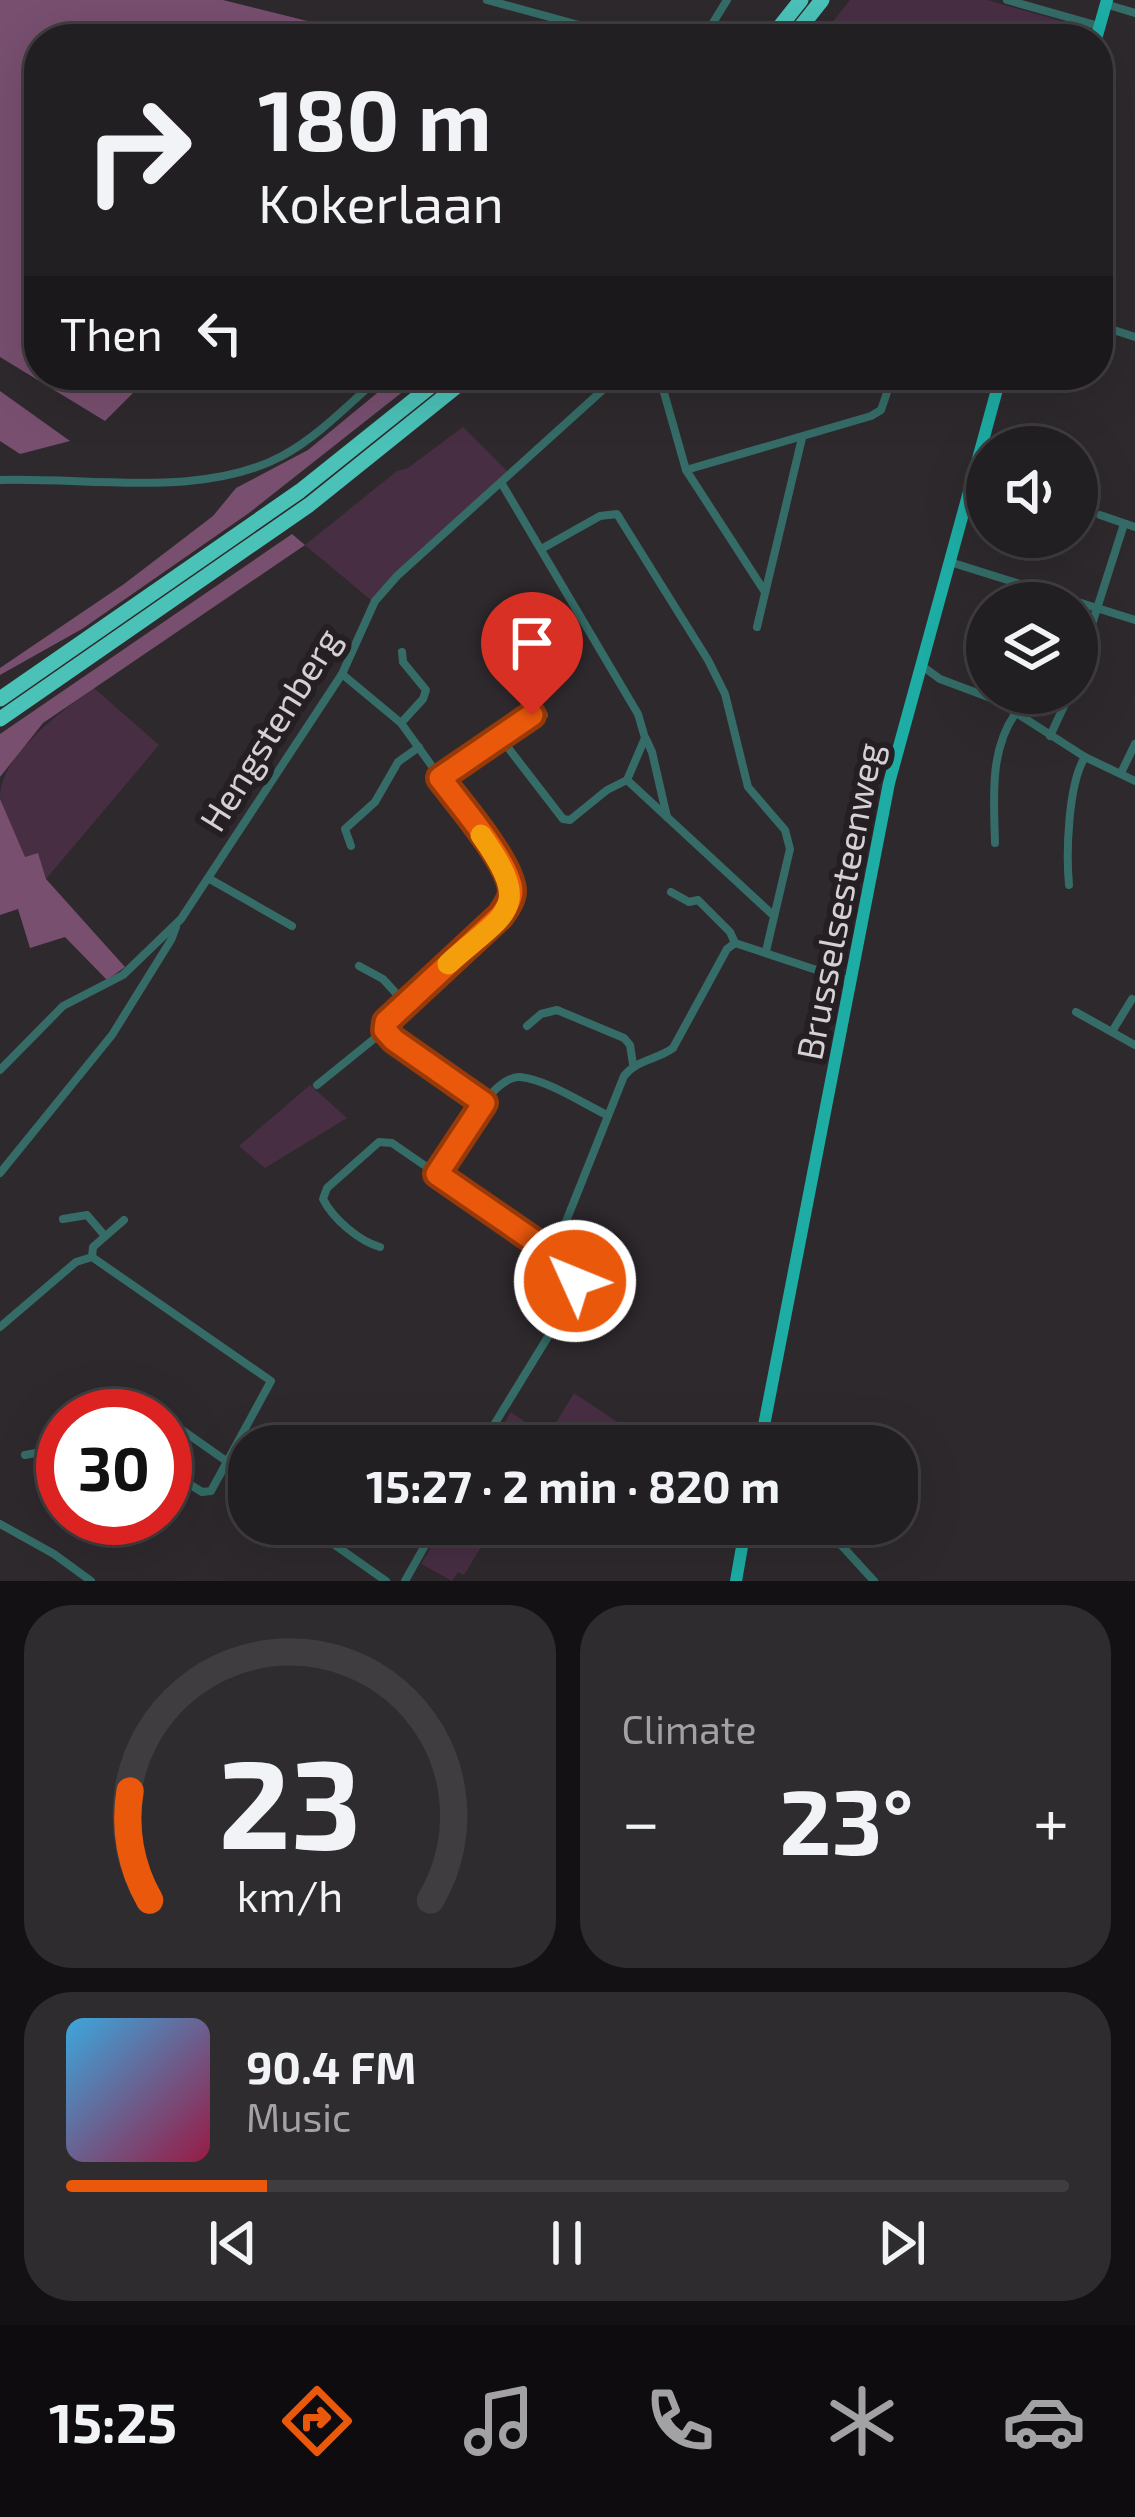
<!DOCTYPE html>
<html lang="en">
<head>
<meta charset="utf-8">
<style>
	:root { --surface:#221f22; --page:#2e2c2f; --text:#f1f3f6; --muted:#a2a2a5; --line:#3f3d40; --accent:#ea580c }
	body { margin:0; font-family:"Exo 2",sans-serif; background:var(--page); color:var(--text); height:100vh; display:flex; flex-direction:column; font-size:45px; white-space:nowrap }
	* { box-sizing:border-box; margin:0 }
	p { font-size:39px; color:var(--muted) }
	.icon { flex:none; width:66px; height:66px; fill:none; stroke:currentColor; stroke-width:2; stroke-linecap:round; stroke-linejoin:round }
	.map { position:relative; height:1581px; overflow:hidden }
	.panel { display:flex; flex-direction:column; gap:24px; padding:24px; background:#131113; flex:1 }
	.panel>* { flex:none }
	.hud { position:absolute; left:24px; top:24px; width:1089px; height:366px; border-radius:48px; box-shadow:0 12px 48px #0002,0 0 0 3px var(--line); background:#221f22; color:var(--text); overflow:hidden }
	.buttons { position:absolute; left:966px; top:426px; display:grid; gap:24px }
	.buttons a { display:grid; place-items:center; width:132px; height:132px; border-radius:50%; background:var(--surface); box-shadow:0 12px 48px #0002,0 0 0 3px var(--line); font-size:60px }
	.speed { position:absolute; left:36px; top:1389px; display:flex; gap:24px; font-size:60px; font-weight:700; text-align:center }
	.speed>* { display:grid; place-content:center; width:156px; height:156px; border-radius:50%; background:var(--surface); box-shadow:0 12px 48px #0002,0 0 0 3px var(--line); line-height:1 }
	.speed .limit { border:18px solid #d22; background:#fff; color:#111 }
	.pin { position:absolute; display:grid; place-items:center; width:102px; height:102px; color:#fff; margin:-123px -51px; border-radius:50% 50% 50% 0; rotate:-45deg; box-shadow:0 0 12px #0007 }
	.pin .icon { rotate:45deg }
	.me { position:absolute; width:132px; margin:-66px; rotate:314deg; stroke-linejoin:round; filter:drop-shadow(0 0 9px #0008) }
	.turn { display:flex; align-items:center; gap:42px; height:252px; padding:0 36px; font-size:54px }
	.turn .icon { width:156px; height:156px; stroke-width:2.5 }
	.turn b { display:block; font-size:84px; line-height:102px }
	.then { display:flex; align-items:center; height:114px; padding:0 36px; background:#0003; gap:24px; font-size:45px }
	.big { font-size:90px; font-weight:700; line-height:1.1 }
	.panel .tile { flex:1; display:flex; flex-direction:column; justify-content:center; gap:18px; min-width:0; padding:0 42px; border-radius:48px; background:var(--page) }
	.panel .dial { align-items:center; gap:0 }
	.dial svg { height:312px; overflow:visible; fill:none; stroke:var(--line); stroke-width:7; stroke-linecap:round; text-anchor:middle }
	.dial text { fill:var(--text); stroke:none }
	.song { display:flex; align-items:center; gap:36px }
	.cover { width:144px; height:144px; border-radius:18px; background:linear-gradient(135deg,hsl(200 70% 55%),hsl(340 70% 35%)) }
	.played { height:12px; border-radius:6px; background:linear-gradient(90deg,var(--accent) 20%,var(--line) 20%) }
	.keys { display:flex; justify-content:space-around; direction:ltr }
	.heat { display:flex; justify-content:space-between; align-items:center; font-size:66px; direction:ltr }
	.panel .tiles { flex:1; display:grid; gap:24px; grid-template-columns:1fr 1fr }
	.tile:last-child { grid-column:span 2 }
	.trip { position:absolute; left:228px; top:1425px; width:690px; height:120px; border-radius:48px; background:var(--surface); box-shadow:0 12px 48px #0002,0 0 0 3px var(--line); font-weight:700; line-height:120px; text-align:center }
	.tabs { display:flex; height:192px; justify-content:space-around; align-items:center; background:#0e0c0e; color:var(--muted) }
	.tabs .icon { width:84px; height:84px }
	.tabs .current { color:var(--accent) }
	.tabs b { font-size:54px; color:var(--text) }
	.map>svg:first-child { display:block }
</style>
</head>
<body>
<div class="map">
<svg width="1135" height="1581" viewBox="0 0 1135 1581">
	<rect width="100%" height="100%" fill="#2e292d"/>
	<g fill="#482e43">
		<path d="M850 0H987L1094 30 1091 39H819Z"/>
		<path d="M463 427 510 474 391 577 371 600 305 545 397 471 408 468Z"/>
		<path d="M94 688 159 745 46 879 38 854 25 857C17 839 3 817 0 797 0 755 64 709 94 688Z"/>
		<path d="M310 1085 347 1118 265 1168 239 1146Z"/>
		<path d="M574 1393 631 1431 621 1446H491L511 1412 547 1437Z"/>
		<path d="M445 1524H495L464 1575 458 1572 452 1581 421 1564Z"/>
	</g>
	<g fill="#784f6f">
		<path d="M0 0H223L380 39H39V375H151L105 421 0 357Z"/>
		<path d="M399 375H424L249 513 82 629 0 675V668L124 584 213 516 236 488 308 450Z"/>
		<path d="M0 391 70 441 20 454 0 441Z"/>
		<path d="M292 534 305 545 43 723 0 777V734Z"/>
		<path d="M0 799 25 857 38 853 46 879 125 967 107 980 65 937 30 948 18 909 0 915Z"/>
	</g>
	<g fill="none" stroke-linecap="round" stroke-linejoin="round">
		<g stroke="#356c67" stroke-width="8">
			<path d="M487 0 630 39"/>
			<path d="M1007 0 1099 26"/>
			<path d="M1105 4 1135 13"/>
			<path d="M703 39 727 0"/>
			<path d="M1098 325 1135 337"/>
			<path d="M659 375 686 470 765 592"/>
			<path d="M686 470 871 416 881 410 893 375"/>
			<path d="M0 480C88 477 202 499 282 456 319 436 351 402 382 375"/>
			<path d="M502 484 638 714 645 738 627 780 774 916"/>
			<path d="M1100 515 1135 527"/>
			<path d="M543 548 600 516 617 514 708 660 725 694 748 787 785 830 790 849 766 951"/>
			<path d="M950 562 1135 620"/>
			<path d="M757 627 802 438"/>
			<path d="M922 666 940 679 996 700 1085 757 1135 781"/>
			<path d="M1077 671 1124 524"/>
			<path d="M401 723 423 699 426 690 403 662 402 652"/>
			<path d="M499 736 563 819 570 820 607 790 627 780"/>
			<path d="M1050 736 1070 693"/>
			<path d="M646 739 652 752 667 817"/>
			<path d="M1121 773 1135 744"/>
			<path d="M441 778 533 715H544"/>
			<path d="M995 843C994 800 989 751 1015 714"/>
			<path d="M351 846 345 829 375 802 398 762 419 747"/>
			<path d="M208 878 292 926"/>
			<path d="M1069 885C1066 853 1068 784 1085 757"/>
			<path d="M671 892 689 902 698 900 730 932 735 943"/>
			<path d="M735 943 850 981"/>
			<path d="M359 966 383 979 405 1003"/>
			<path d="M1076 1012 1135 1045"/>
			<path d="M527 1026 541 1014 557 1010 624 1038 630 1045 633 1064"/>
			<path d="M385 1030 394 1040 484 1103"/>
			<path d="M1113 1030 1132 999"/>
			<path d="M0 1070 63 1006 123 975 181 919 342 674 375 601 397 576 606 387 643 375"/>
			<path d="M317 1085 385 1030C398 984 501 943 512 889L503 865 401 723 342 674"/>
			<path d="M0 1173 112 1035 171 940 176 927"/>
			<path d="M63 1219 87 1215 105 1236"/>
			<path d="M380 1247C359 1241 333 1219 323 1199L327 1188 379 1142 392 1143 437 1174"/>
			<path d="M553 1254 437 1174C452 1151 491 1075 520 1077 548 1080 582 1103 607 1115"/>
			<path d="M92 1257 271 1381 211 1491 202 1492 165 1469"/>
			<path d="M0 1327 76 1262 92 1257 93 1247 124 1220"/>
			<path d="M106 1416 123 1393 162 1416"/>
			<path d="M165 1418 249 1477"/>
			<path d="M763 1433 776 1446"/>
			<path d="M481 1446 573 1296V1271L553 1254 624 1076C637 1059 657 1060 673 1048L727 949 735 943"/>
			<path d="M25 1455 63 1448"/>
			<path d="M0 1524 54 1554 91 1581"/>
			<path d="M305 1524 386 1581"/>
			<path d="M822 1524 874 1581"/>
			<path d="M405 1581 437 1524"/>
		</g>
		<g stroke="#1dada4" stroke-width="12">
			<path d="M1096 39 1107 0"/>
			<path d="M760 1446 889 783 1001 375"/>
			<path d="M736 1581 746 1524"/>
		</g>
		<g stroke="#4bc2b8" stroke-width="15">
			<path d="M770 39 801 0"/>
			<path d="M791 39 822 0"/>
			<path d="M0 699 300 491 445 375"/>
			<path d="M0 719 309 505 471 375"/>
		</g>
	</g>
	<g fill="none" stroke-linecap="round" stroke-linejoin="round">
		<defs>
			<path id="route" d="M532 715 440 778C458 802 511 863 512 891 512 900 505 909 500 916L386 1022 385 1030 394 1040 484 1103 437 1174 566 1263 575 1281"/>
		</defs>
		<use href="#route" stroke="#983908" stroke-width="30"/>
		<use href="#route" stroke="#ea580c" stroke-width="21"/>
		<path stroke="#f59e0b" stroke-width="21" d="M448 964C507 911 534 910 481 835"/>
	</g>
	<g text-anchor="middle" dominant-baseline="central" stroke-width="12" stroke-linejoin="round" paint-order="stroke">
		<g font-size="36" fill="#d4d0d3" stroke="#251f23">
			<text transform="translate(269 729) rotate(-58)">Hengstenberg</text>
			<text transform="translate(838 901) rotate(-79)">Brusselsesteenweg</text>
		</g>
	</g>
</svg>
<div class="buttons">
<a><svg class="icon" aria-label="sound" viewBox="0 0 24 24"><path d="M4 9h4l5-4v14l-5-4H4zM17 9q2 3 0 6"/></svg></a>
<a><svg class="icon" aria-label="layers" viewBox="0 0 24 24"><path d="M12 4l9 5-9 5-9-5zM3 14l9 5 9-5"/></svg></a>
</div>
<div class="speed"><div class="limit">30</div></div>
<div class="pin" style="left:532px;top:715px;background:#d93025"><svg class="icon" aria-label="arrive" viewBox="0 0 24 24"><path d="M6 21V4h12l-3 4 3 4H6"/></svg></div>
<svg class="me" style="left:575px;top:1281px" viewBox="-20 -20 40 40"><circle r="17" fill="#ea580c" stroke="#fff" stroke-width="3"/><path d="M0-11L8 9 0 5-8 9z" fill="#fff"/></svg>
<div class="trip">15:27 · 2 min · 820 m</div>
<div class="hud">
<div class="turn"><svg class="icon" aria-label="right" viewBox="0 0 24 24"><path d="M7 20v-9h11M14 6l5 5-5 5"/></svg><div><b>180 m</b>Kokerlaan</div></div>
<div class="then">Then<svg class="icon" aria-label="left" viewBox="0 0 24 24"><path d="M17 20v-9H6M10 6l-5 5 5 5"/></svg></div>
</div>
</div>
<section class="panel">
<div class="tiles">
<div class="tile dial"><svg viewBox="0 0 100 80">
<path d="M14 69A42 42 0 1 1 86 69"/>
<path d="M14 69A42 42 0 0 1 9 41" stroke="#ea580c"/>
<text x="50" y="56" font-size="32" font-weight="700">23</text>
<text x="50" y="72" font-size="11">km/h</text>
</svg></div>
<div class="tile"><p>Climate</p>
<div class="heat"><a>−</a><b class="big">23°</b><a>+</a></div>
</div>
<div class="tile">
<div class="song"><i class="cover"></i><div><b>90.4 FM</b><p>Music</p></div></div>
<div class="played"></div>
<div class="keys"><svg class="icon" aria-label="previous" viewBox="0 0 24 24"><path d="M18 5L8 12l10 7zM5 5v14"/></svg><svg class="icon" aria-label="pause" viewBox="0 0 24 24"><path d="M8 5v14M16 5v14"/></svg><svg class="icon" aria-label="next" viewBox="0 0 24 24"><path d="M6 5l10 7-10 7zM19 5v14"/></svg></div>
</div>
</div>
</section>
<nav class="tabs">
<b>15:25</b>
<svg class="icon current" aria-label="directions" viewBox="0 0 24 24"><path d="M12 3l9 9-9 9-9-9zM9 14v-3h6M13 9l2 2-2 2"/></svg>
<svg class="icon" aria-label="music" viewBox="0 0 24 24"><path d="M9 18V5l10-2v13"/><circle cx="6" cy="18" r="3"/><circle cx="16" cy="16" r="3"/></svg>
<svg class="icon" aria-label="phone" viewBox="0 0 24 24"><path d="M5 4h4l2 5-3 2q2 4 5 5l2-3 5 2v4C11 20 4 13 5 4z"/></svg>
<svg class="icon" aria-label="climate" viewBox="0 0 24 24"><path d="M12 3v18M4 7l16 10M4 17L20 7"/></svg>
<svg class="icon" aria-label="car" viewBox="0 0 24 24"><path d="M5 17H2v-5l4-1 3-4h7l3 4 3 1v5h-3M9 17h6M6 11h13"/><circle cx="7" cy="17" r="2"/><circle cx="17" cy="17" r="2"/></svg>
</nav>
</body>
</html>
